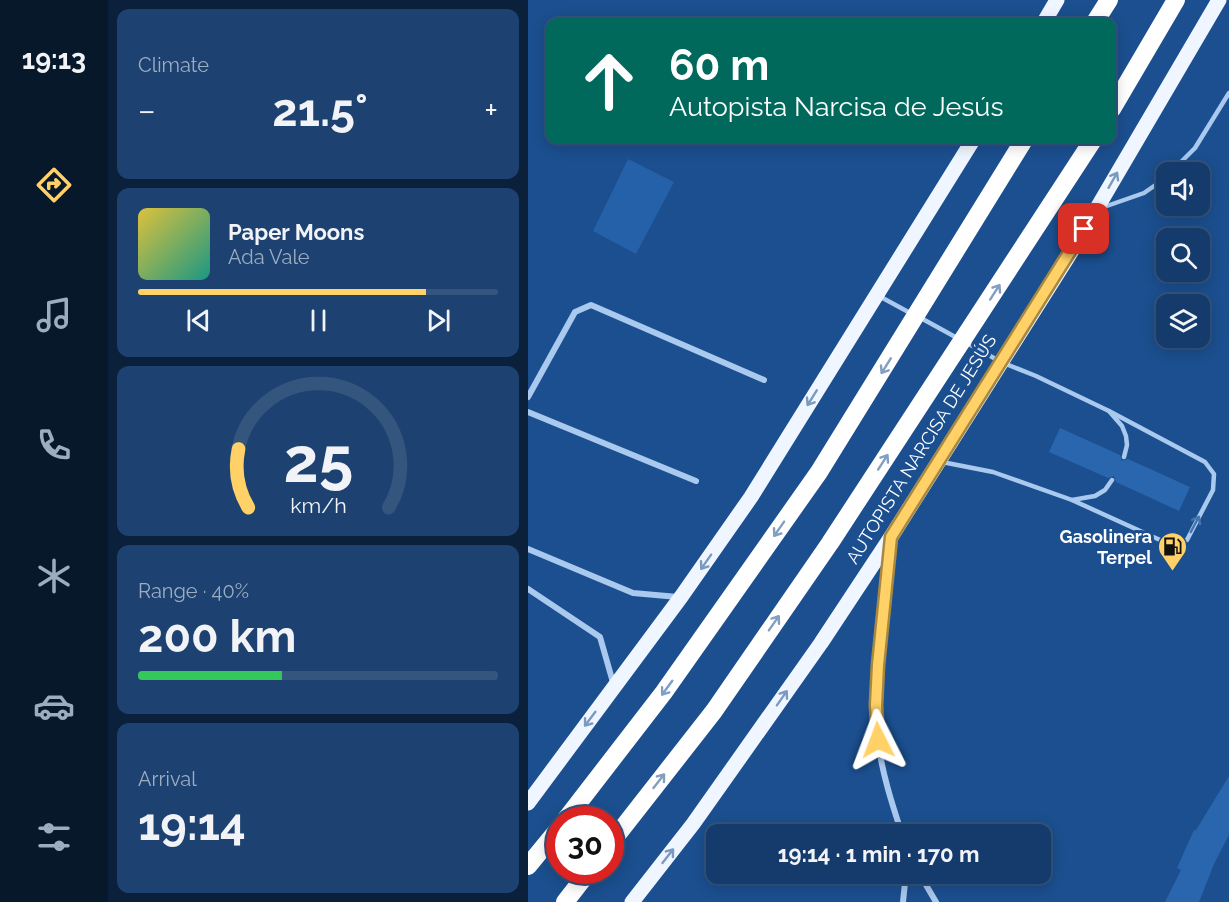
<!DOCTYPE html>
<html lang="en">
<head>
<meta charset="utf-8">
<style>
	:root { --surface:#143b6b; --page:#1d4271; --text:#f1f3f6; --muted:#9dadc1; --line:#33557e; --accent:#ffd166 }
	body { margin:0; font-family:Raleway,sans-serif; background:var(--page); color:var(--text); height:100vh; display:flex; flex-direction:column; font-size:22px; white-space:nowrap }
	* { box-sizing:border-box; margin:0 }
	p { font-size:20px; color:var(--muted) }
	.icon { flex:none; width:33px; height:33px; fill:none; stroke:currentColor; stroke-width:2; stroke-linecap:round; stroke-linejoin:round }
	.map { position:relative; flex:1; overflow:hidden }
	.details { display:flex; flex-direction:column; gap:9px; padding:9px; background:#0b203b; width:420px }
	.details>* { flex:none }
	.top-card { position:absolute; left:18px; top:18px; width:570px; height:126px; border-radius:12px; box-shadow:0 3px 15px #0003,0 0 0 2px var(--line); background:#00695c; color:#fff; overflow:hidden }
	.buttons { position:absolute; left:628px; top:162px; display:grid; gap:12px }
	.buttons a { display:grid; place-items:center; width:54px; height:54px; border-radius:12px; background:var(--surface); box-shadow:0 3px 15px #0003,0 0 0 2px var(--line); font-size:30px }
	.speed { position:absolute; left:18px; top:806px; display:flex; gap:12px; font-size:30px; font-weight:700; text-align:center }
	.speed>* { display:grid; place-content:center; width:78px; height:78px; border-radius:50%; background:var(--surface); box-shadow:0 3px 15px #0003,0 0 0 2px var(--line); line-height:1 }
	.speed .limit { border:9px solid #d22; background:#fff; color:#111 }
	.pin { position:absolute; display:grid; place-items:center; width:51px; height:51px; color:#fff; margin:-26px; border-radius:12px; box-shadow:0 3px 9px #0006 }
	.me { position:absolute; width:66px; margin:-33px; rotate:357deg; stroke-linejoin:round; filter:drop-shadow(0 0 4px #0008) }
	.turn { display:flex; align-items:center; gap:21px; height:126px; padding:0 24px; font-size:27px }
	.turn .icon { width:78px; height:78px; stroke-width:2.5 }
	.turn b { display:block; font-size:42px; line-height:51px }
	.big { font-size:45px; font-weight:700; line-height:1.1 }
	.details .widget { flex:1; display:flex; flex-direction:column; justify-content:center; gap:9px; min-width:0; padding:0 21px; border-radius:12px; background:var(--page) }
	.details .dial { align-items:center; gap:0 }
	.dial svg { height:156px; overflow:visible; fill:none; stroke:var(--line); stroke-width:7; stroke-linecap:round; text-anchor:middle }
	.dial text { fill:var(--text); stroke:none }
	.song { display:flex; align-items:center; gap:18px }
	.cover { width:72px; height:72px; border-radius:9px; background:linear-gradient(135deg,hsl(50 70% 55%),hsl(170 70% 35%)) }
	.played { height:6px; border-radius:3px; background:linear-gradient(90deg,var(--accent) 80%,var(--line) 80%) }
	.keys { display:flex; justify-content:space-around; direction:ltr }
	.heat { display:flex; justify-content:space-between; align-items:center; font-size:33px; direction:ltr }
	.charge { height:9px; border-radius:4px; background:linear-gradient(90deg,#34c759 40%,var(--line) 0) }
	.trip { position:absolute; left:178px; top:824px; width:345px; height:60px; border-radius:12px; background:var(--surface); box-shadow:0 3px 15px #0003,0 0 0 2px var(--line); font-weight:700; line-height:60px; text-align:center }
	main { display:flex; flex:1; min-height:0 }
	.menu { display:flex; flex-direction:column; width:108px; justify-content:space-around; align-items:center; background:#08182b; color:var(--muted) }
	.menu .icon { width:42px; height:42px }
	.menu .selected { color:var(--accent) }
	.menu b { font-size:27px; color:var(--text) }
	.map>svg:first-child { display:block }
</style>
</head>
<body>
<main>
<nav class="menu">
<b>19:13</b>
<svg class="icon selected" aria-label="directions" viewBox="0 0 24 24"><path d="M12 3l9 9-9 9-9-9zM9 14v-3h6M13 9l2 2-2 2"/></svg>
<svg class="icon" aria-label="music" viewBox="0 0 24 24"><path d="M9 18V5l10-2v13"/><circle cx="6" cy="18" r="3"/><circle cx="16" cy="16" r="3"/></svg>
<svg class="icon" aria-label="phone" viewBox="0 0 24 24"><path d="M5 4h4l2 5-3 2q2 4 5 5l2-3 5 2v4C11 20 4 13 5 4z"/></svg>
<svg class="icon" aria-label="climate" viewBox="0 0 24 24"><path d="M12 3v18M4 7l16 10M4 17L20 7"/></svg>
<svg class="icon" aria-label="car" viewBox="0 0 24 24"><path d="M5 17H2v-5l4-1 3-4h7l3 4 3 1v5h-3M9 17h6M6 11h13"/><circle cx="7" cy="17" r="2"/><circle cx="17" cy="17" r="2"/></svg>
<svg class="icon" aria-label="filters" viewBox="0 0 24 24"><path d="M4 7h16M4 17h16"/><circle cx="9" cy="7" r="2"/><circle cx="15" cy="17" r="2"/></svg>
</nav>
<section class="details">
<div class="widget"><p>Climate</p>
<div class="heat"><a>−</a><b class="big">21.5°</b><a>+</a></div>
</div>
<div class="widget">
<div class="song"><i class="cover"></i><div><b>Paper Moons</b><p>Ada Vale</p></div></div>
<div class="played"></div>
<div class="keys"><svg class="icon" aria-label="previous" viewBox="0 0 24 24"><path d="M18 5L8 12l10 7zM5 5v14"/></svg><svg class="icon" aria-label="pause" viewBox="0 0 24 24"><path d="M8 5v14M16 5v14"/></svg><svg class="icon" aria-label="next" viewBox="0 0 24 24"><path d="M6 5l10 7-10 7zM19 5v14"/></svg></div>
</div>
<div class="widget dial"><svg viewBox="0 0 100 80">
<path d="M14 69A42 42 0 1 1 86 69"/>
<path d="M14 69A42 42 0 0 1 9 39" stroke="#ffd166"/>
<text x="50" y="56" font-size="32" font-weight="700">25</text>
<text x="50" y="72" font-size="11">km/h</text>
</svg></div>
<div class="widget"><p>Range · 40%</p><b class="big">200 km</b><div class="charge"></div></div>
<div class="widget"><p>Arrival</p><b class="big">19:14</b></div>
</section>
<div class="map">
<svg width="701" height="902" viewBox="0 0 701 902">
	<rect width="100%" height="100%" fill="#1b4f8f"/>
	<path fill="#2461a8" d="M100 159 146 182 108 254 65 231Z"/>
	<g fill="#2a66ad">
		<path d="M532 428 592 455 594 461 600 459 662 487 651 511 588 482 586 476 580 478 521 452Z"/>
		<path d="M701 776V835L686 864 671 902H637L653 870 649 868 666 830H668Z"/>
	</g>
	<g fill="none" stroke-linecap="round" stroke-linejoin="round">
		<g stroke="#a9c9ee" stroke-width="4.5">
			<path d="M643 172 667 148 701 93"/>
			<path d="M573 208 616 193 639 177"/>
			<path d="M351 296 384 314"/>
			<path d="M391 317 431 339"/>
			<path d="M439 343 473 362 508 376 581 411 594 426 598 436 599 445 596 457"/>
			<path d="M414 462 465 472 544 500 567 496 577 490 584 480"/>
			<path d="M544 500 632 540 644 543 659 540 685 490 686 474 677 462 581 411"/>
		</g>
		<g stroke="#a9c9ee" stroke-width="6">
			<path d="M0 397 47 312 63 305 236 380"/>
			<path d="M0 412 168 481"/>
			<path d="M362 545C356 608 342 677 350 741 354 773 364 804 374 834"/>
			<path d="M0 549 105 593 150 597"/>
			<path d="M0 589 72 637 86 686"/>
			<path d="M391 873 408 902"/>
			<path d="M375 902 378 873"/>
		</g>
		<g stroke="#f0f6ff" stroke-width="15">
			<path d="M516 22 529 0"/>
			<path d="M0 803 153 597 223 497 445 140"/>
			<path d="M104 902 165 824 293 643 363 537 545 249 691 0"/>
		</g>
		<g stroke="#fff" stroke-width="18">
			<path d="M567 22 581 0"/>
			<path d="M584 109 648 0"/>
			<path d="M38 819 136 692 291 472 496 140"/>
			<path d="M82 844 186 711 302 543 565 140"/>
			<path d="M0 866 32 827"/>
			<path d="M37 902 62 870"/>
		</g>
	</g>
	<defs><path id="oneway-shaft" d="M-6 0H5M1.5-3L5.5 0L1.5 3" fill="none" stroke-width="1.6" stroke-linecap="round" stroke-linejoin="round" transform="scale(1.5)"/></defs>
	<g stroke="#7b9ac1">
		<use href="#oneway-shaft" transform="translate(585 180) rotate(-60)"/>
		<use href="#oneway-shaft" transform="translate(284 398) rotate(122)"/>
		<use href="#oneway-shaft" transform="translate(178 562) rotate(125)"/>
		<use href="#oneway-shaft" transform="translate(254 698) rotate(-55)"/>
		<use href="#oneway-shaft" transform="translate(62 719) rotate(127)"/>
		<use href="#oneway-shaft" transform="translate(140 856) rotate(-52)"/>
	</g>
	<g stroke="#829ec1">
		<use href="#oneway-shaft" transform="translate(467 292) rotate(-57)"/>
		<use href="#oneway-shaft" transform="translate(358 366) rotate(122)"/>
		<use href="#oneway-shaft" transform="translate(355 462) rotate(-57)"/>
		<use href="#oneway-shaft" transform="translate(251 529) rotate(125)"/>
		<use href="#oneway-shaft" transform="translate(246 623) rotate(-55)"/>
		<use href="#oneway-shaft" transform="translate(139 688) rotate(126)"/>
		<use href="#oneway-shaft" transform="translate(131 781) rotate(-52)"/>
	</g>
	<use stroke="#4674ac" href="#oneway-shaft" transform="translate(667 524) rotate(-62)"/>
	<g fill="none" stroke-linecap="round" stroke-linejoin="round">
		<defs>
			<path id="route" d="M350 740 348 705 350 665 363 537 556 229"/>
		</defs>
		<use href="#route" stroke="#a68842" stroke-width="15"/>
		<use href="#route" stroke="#ffd166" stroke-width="10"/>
	</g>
	<defs>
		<symbol id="fuel-pin" viewBox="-11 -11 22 30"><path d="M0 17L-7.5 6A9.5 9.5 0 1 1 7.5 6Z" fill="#ffd166" stroke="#1b4f8f"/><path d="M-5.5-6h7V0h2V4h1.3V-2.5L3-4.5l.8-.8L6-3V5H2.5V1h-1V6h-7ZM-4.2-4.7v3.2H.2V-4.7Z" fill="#111"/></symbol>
	</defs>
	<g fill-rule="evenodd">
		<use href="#fuel-pin" x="628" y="530" width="33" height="45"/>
	</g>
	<g text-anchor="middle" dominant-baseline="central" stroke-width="6" stroke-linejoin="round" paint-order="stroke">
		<g font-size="18" fill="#fff" stroke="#1b4f8f">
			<text transform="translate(393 449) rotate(-58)">AUTOPISTA NARCISA DE JESÚS</text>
		</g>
		<g font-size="18" font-weight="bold" fill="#fff" stroke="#1b4f8f" text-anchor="end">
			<text x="624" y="536">Gasolinera<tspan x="624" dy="21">Terpel</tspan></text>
		</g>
	</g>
</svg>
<div class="buttons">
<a><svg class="icon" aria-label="sound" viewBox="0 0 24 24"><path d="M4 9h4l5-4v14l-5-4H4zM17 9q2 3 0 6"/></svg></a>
<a><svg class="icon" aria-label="search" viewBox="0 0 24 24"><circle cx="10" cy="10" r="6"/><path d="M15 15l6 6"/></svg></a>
<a><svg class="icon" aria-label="layers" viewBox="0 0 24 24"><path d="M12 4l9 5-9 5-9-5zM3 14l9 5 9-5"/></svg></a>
</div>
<div class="speed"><div class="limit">30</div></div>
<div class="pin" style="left:556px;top:229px;background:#d93025"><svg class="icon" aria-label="arrive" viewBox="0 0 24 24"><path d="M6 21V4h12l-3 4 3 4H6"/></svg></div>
<svg class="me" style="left:350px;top:740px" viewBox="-20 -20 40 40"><path d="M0-17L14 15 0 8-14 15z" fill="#ffd166" stroke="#fff" stroke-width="4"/></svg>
<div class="trip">19:14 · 1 min · 170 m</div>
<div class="top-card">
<div class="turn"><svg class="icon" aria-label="ahead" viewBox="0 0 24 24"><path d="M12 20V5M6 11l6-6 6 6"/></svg><div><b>60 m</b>Autopista Narcisa de Jesús</div></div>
</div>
</div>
</main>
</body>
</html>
